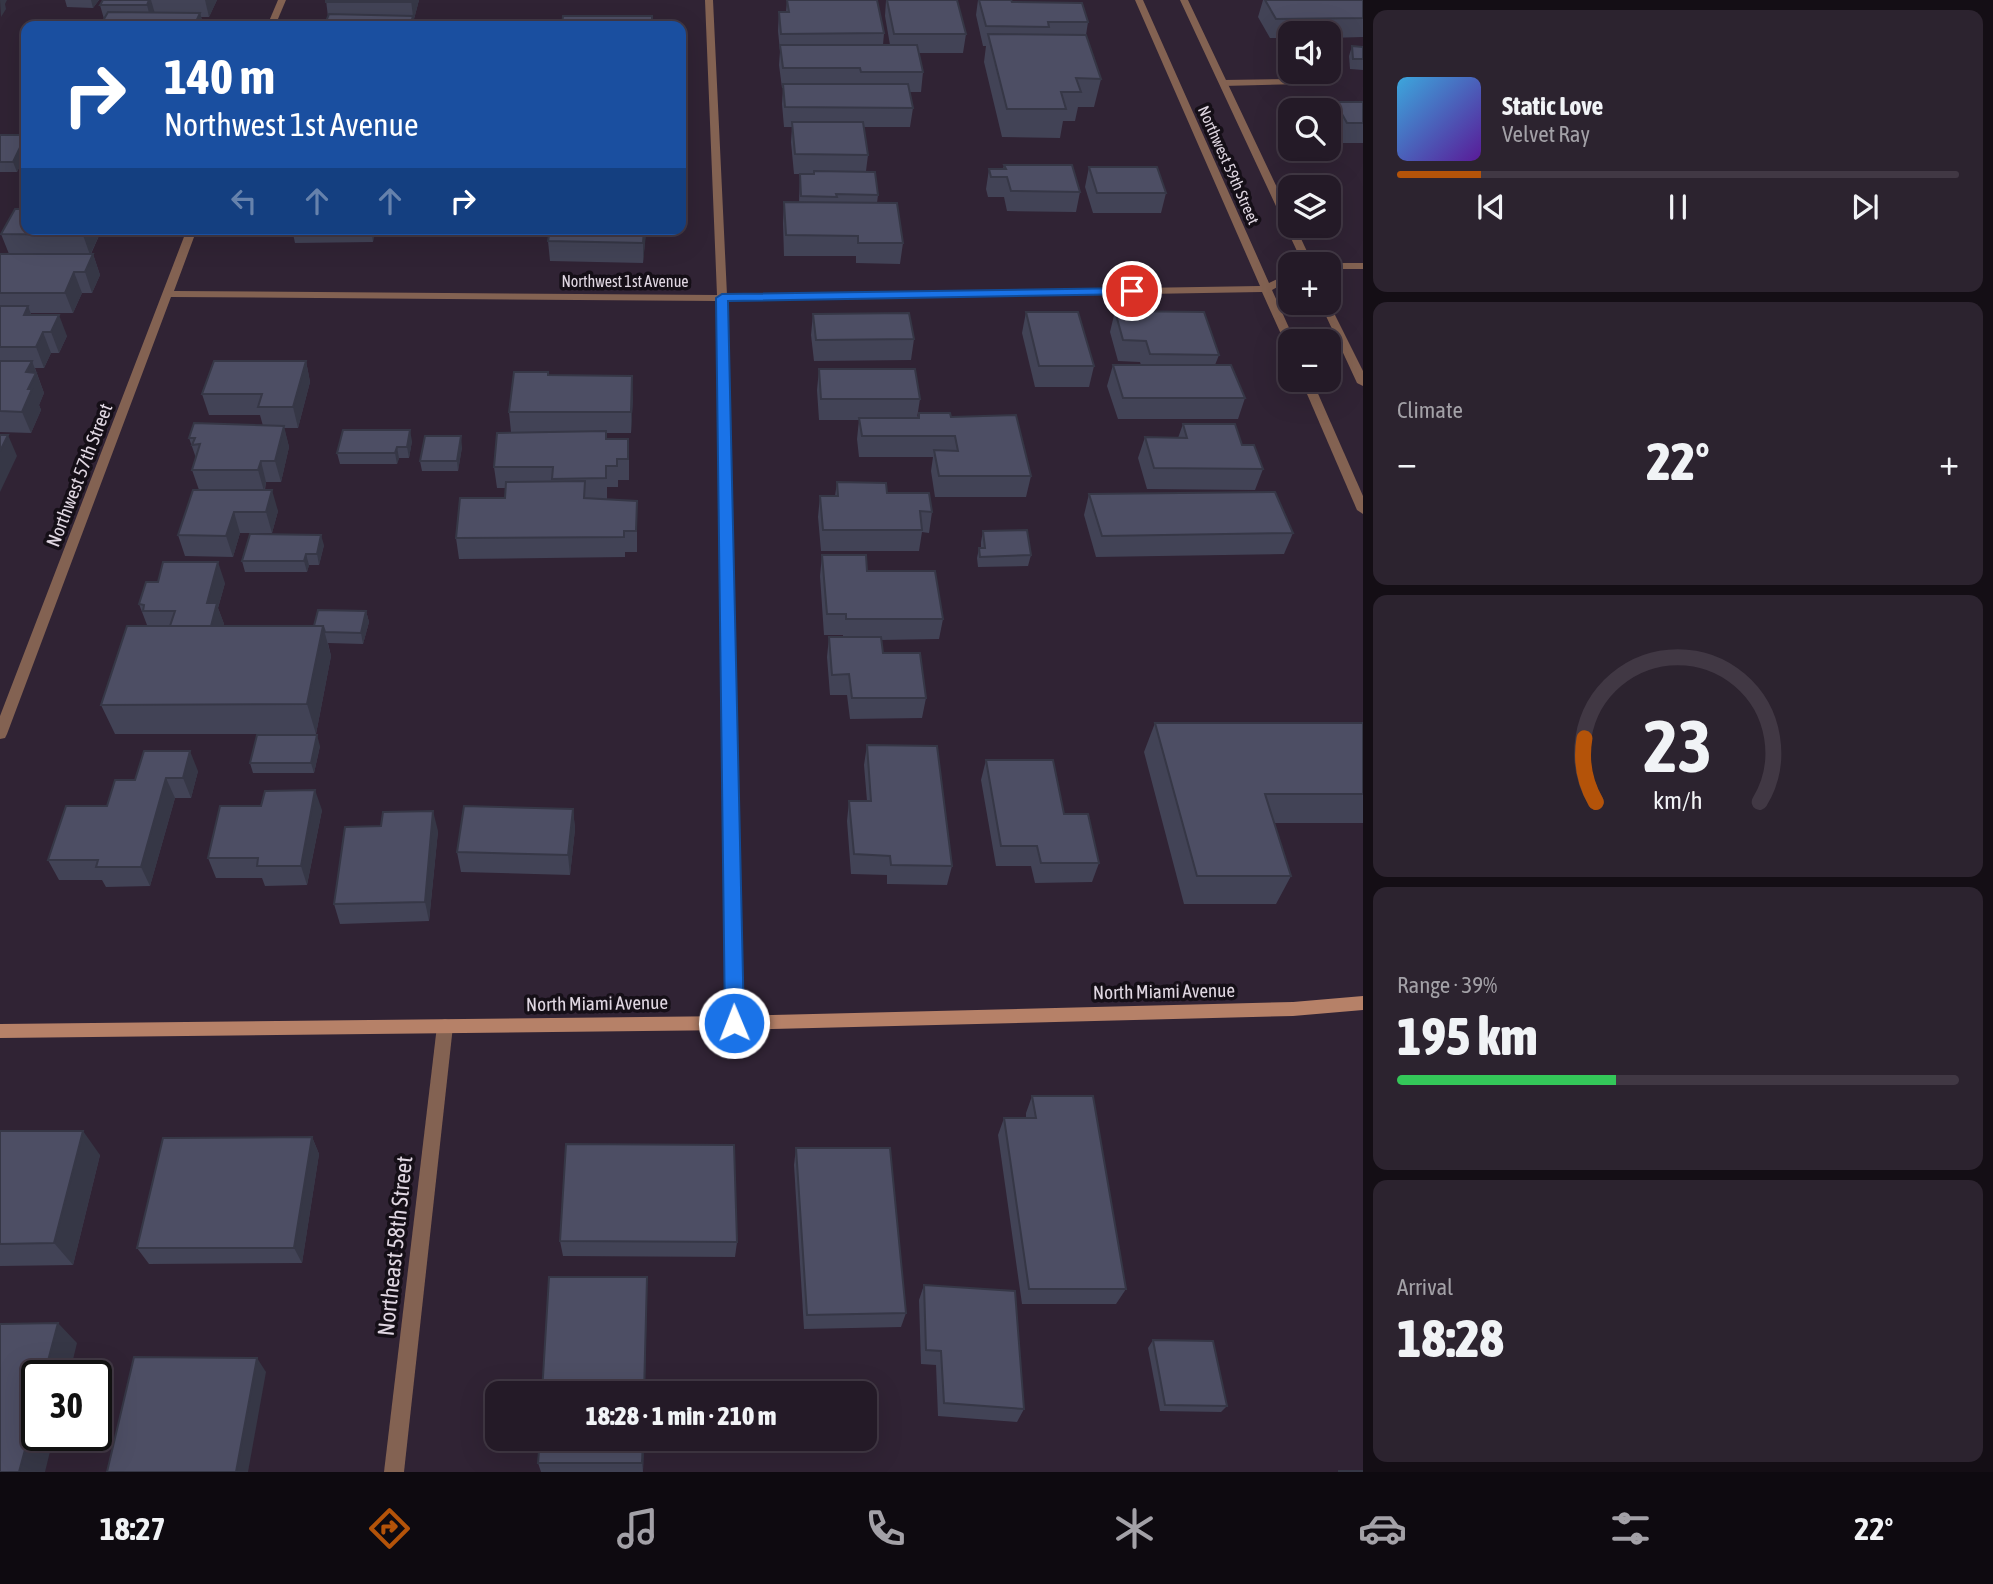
<!DOCTYPE html>
<html lang="en">
<head>
<meta charset="utf-8">
<style>
	:root { --surface:#241a27; --page:#2c232f; --text:#f1f3f6; --muted:#a3a1a7; --line:#413844; --accent:#b45309 }
	body { margin:0; font-family:"Asap Condensed",sans-serif; background:var(--page); color:var(--text); height:100vh; display:flex; flex-direction:column; font-size:26px; white-space:nowrap }
	* { box-sizing:border-box; margin:0 }
	p { font-size:23px; color:var(--muted) }
	.icon { flex:none; width:38px; height:38px; fill:none; stroke:currentColor; stroke-width:2; stroke-linecap:round; stroke-linejoin:round }
	.map { position:relative; flex:1; overflow:hidden }
	.side { display:flex; flex-direction:column; gap:10px; padding:10px; background:#140e15; width:630px }
	.side>* { flex:none }
	.guide { position:absolute; left:21px; top:21px; width:665px; height:214px; border-radius:14px; box-shadow:0 7px 28px #0002,0 0 0 2px var(--line); background:#1a4fa0; color:#fff; overflow:hidden }
	.tools { position:absolute; left:1278px; top:21px; display:grid; gap:14px }
	.tools a { display:grid; place-items:center; width:63px; height:63px; border-radius:14px; background:var(--surface); box-shadow:0 7px 28px #0002,0 0 0 2px var(--line); font-size:35px }
	.speed { position:absolute; left:21px; top:1360px; display:flex; gap:14px; font-size:35px; font-weight:700; text-align:center }
	.speed>* { display:grid; place-content:center; width:91px; height:91px; border-radius:50%; background:var(--surface); box-shadow:0 7px 28px #0002,0 0 0 2px var(--line); line-height:1 }
	.speed .limit { border:4px solid #111; border-radius:10px; background:#fff; color:#111 }
	.pin { position:absolute; display:grid; place-items:center; width:60px; height:60px; color:#fff; margin:-30px; border:4px solid #fff; border-radius:50%; box-shadow:0 2px 7px #0007 }
	.me { position:absolute; width:77px; margin:-38px; rotate:359deg; stroke-linejoin:round; filter:drop-shadow(0 0 5px #0008) }
	.turn { display:flex; align-items:center; gap:24px; height:147px; padding:0 28px; font-size:32px }
	.turn .icon { width:91px; height:91px; stroke-width:2.5 }
	.turn b { display:block; font-size:49px; line-height:60px }
	.lanes { display:flex; align-items:center; height:66px; padding:0 28px; background:#0003; justify-content:center; gap:35px; direction:ltr }
	.lanes .off { opacity:.35 }
	.big { font-size:52px; font-weight:800; line-height:1.1 }
	.side .widget { flex:1; display:flex; flex-direction:column; justify-content:center; gap:10px; min-width:0; padding:0 24px; border-radius:14px; background:var(--page) }
	.side .dial { align-items:center; gap:0 }
	.dial svg { height:182px; overflow:visible; fill:none; stroke:var(--line); stroke-width:7; stroke-linecap:round; text-anchor:middle }
	.dial text { fill:var(--text); stroke:none }
	.song { display:flex; align-items:center; gap:21px }
	.cover { width:84px; height:84px; border-radius:10px; background:linear-gradient(135deg,hsl(200 70% 55%),hsl(270 70% 35%)) }
	.played { height:7px; border-radius:4px; background:linear-gradient(90deg,var(--accent) 15%,var(--line) 15%) }
	.keys { display:flex; justify-content:space-around; direction:ltr }
	.heat { display:flex; justify-content:space-between; align-items:center; font-size:38px; direction:ltr }
	.charge { height:10px; border-radius:5px; background:linear-gradient(90deg,#34c759 39%,var(--line) 0) }
	.trip { position:absolute; left:485px; top:1381px; width:392px; height:70px; border-radius:14px; background:var(--surface); box-shadow:0 7px 28px #0002,0 0 0 2px var(--line); font-weight:800; line-height:70px; text-align:center }
	.tab-bar { display:flex; height:112px; justify-content:space-around; align-items:center; background:#0e0a10; color:var(--muted) }
	.tab-bar .icon { width:49px; height:49px }
	.tab-bar .selected { color:var(--accent) }
	.tab-bar b { font-size:32px; color:var(--text) }
	main { display:flex; flex:1; min-height:0 }
	.map>svg:first-child { display:block }
</style>
</head>
<body>
<main>
<div class="map">
<svg width="1363" height="1472" viewBox="0 0 1363 1472">
	<rect width="100%" height="100%" fill="#302334"/>
	<g fill="none" stroke-linecap="round" stroke-linejoin="round">
		<path fill="#836252" fill-rule="evenodd" d="M1298 79 1301 80V84L1223 86 1219 83 1223 80Z"/>
		<g fill="#836252" fill-rule="evenodd">
			<path d="M278 0H286L275 26H267Z"/>
			<path d="M705 0H713L727 295 1260 286 1135 0H1143L1269 283 1290 273V280L1272 290 1295 341H1290V346L1285 343 1262 292 727 301 742 1023 740 1028 734 1030 728 1028 726 1023 717 301 171 297 7 734 5 738 0 739V716L187 229H197L174 291 717 295Z"/>
			<path d="M1180 0H1188L1290 215V226H1295L1313 264H1303Z"/>
			<path d="M1328 263H1363V269H1328V264H1324Z"/>
			<path d="M1328 301 1363 371V386L1357 383 1320 303H1328Z"/>
			<path d="M1301 380H1312L1363 496V514L1357 510Z"/>
			<path d="M445 1019 451 1021 453 1026 404 1472H384L437 1026 439 1021Z"/>
		</g>
		<path fill="#b68168" fill-rule="evenodd" d="M1363 996V1010L1293 1016 734 1030 0 1038V1024L734 1016 1293 1002Z"/>
	</g>
	<g fill="#424356">
		<path d="M65 0H99L93 8 67 7Z"/>
		<path d="M103 0H217L209 17H201L204 26H100L104 19 100 5Z"/>
		<path d="M326 0H419L414 19 328 17Z"/>
		<path d="M779 0H877L884 33 883 45H890L885 16 886 0H962H957L966 34 963 53H919L923 72 921 92H910L913 108 910 127H864L868 155 866 171 878 195 877 203 903 243 900 264 856 263V256H784L783 223 784 202H799L800 174H794L791 142 792 127H784L782 104 783 88H782L779 65 780 51 778 31 779 12H786L787 0Z"/>
		<path d="M978 0H1011L1012 2 1088 22 1086 35 1101 79 1094 107H1078L1075 121H1063L1060 138 1002 137 984 62 986 46H983L976 15Z"/>
		<path d="M1263 0H1363V37L1328 38V33H1290V38H1270L1258 17Z"/>
		<path d="M1352 46 1363 47V70L1350 69 1349 56Z"/>
		<path d="M26 66V83L22 72Z"/>
		<path d="M1320 102H1363V143H1340L1335 134H1328V110H1317Z"/>
		<path d="M0 135H26V153L17 172H0Z"/>
		<path d="M1004 165 1080 192 1076 212 1007 211 1004 197H988L986 189 989 169H1003Z"/>
		<path d="M1089 167 1166 193 1161 213H1093L1085 187Z"/>
		<path d="M102 229 91 254H93L100 275 92 293H82L73 313H31V315L67 336 59 353H51L44 368H35L44 393 39 405 41 410 31 433 0 432V254H9L1 234Z"/>
		<path d="M292 229H375L373 242 295 243Z"/>
		<path d="M550 229H646L643 263 550 261 548 241Z"/>
		<path d="M1115 311 1219 355 1215 365 1245 398 1238 419H1118L1107 386 1113 365H1141L1140 362 1118 361 1110 332Z"/>
		<path d="M1026 312 1094 366 1089 387H1035L1022 333Z"/>
		<path d="M813 314 914 339 911 360 814 361 811 335Z"/>
		<path d="M306 361 310 382 298 428H284L289 447 281 482H266L265 490 278 511 272 533H240L233 557 185 556 178 535 199 490 192 470 196 458 189 438 263 426 260 415H209L202 394Z"/>
		<path d="M819 369 920 399 917 418 919 413 951 417 1031 476 1026 497H935L931 471 933 457H859L857 439 859 420H819L817 390Z"/>
		<path d="M549 375 633 396 631 433H607V439L629 460V480H618V487H607V499L637 501V552H625V557L459 559 456 538 505 498V488H497L494 467 511 432 509 412Z"/>
		<path d="M1183 424 1242 445 1263 469 1255 490 1147 489 1138 458 1145 437 1178 438Z"/>
		<path d="M412 441 409 458H399L397 464H340L337 453Z"/>
		<path d="M462 447 458 471H422L420 461Z"/>
		<path d="M837 482 887 493 932 512 929 533 922 532 919 551H821L818 517 820 496H835Z"/>
		<path d="M1089 494 1293 533 1284 554 1096 557 1084 515Z"/>
		<path d="M983 531 1031 555 1028 566 978 567 977 558 979 548H981V542Z"/>
		<path d="M324 545 319 565H309L307 572H245L242 561Z"/>
		<path d="M822 555 867 571 943 619 939 639 881 640 883 653 926 698 922 718 850 719 847 695H830L827 657 829 637H843V635H824L820 576Z"/>
		<path d="M225 583 218 608 224 624 223 626H314L366 611 369 622 363 644 328 643 331 656 316 734H115L101 705 149 626 147 625 139 604Z"/>
		<path d="M1155 723H1363V823H1274L1291 876 1276 904H1184L1144 752Z"/>
		<path d="M867 745 952 866 947 885 887 884V875L851 874 847 821 849 801H867L864 765Z"/>
		<path d="M320 746 314 773H253L250 763Z"/>
		<path d="M986 760 1064 814 1099 863 1092 882 1035 883 1031 866H996L981 780Z"/>
		<path d="M198 771 191 798H175L150 886 106 887 102 880H59L48 860 135 780Z"/>
		<path d="M573 809 575 829 570 875 461 872 457 852Z"/>
		<path d="M322 810 307 885 265 886 262 878H216L208 858Z"/>
		<path d="M438 831 429 921 340 924 334 904Z"/>
		<path d="M1032 1096 1126 1289 1116 1304H1022L998 1135 1004 1118H1026V1113Z"/>
		<path d="M0 1131 100 1155 73 1265 0 1266Z"/>
		<path d="M312 1137 319 1154 302 1263 149 1264 137 1248Z"/>
		<path d="M796 1148 906 1313 901 1327 804 1329 794 1165Z"/>
		<path d="M560 1241 737 1242 735 1257 563 1256Z"/>
		<path d="M924 1285 1024 1409 1017 1422 938 1416 936 1365 921 1364 919 1300Z"/>
		<path d="M1153 1340 1227 1406 1221 1412 1160 1411 1148 1348Z"/>
		<path d="M540 1438H644L643 1472H541L538 1463Z"/>
	</g>
	<g fill="#363746">
		<path d="M0 0H7L5 4 6 9 1 17Z"/>
		<path d="M91 0H99L93 8Z"/>
		<path d="M149 0H151L156 17 152 25 147 5Z"/>
		<path d="M205 0H217L209 17Z"/>
		<path d="M411 0H419L414 19 415 26H410L413 17Z"/>
		<path d="M200 13 204 26H194Z"/>
		<path d="M26 136V153L17 172 13 162Z"/>
		<path d="M86 229H102L90 255 83 235Z"/>
		<path d="M371 229H375L373 242Z"/>
		<path d="M644 229H646V234L643 263V243Z"/>
		<path d="M93 254 100 275 92 293 85 272Z"/>
		<path d="M74 272 82 293 73 313 65 293Z"/>
		<path d="M28 306 36 327 24 315Z"/>
		<path d="M59 315 67 336 59 353 51 332Z"/>
		<path d="M43 332 51 353 44 368 36 347Z"/>
		<path d="M32 361 44 393 39 405 41 410 31 433 22 412 26 372Z"/>
		<path d="M306 361 310 382 298 428 293 407Z"/>
		<path d="M632 376 633 396 631 433V412Z"/>
		<path d="M284 426 289 447 281 482 275 461Z"/>
		<path d="M410 430 412 441 409 458 407 447Z"/>
		<path d="M8 435 17 456 0 492V451Z"/>
		<path d="M461 436 462 447 458 471 457 461Z"/>
		<path d="M397 447 399 458 397 464 395 453Z"/>
		<path d="M261 461 266 482 264 491 258 470Z"/>
		<path d="M272 490 278 511 272 533 266 512Z"/>
		<path d="M234 512 240 533 233 557 226 536Z"/>
		<path d="M321 535 324 545 319 565 317 554Z"/>
		<path d="M306 554 309 565 307 572 304 561Z"/>
		<path d="M218 562 225 583 218 608 224 624 217 649 210 629 207 603Z"/>
		<path d="M366 611 369 622 363 644 361 633Z"/>
		<path d="M323 626 331 656 316 734 307 704Z"/>
		<path d="M317 735 320 746 314 773 311 763Z"/>
		<path d="M190 751 198 771 191 798 183 778Z"/>
		<path d="M166 778 175 798 150 886 141 867Z"/>
		<path d="M315 790 322 810 307 885 301 866Z"/>
		<path d="M573 809 575 829 570 875 568 855Z"/>
		<path d="M433 811 438 831 429 921 425 902Z"/>
		<path d="M83 1131 100 1155 73 1265 54 1243Z"/>
		<path d="M312 1137 319 1154 302 1263 294 1248Z"/>
		<path d="M647 1277V1292L645 1393H644Z"/>
		<path d="M58 1323 77 1343 69 1376H44Z"/>
		<path d="M257 1358 266 1372 248 1472H236Z"/>
		<path d="M37 1405V1435H54L45 1472H19Z"/>
		<path d="M643 1438H644L643 1472 642 1463Z"/>
	</g>
	<g fill="#4d4e64" stroke="#363746" stroke-width="2">
		<path d="M103 0H149L147 5H100Z"/>
		<rect x="326" y="0" width="85" height="2"/>
		<path d="M787 0H877L884 33 781 34 779 12H789Z"/>
		<path d="M887 0H957L966 34H894Z"/>
		<path d="M979 0H1011L1012 2 1082 3 1088 22H1048L1049 27 986 26Z"/>
		<path d="M1265 0H1363V18L1276 19Z"/>
		<path d="M108 12 200 13 194 26H100Z"/>
		<path d="M329 14 413 16 410 26H324Z"/>
		<path d="M563 16H652V26H562Z"/>
		<path d="M988 34 1086 35 1101 79 1076 78 1081 92H1061L1066 109H1007Z"/>
		<path d="M780 45H917L923 72H861L860 68H783Z"/>
		<path d="M1352 46 1363 47V59H1353Z"/>
		<path d="M783 84H908L913 108 785 107Z"/>
		<path d="M1320 102H1363V123H1347L1342 114H1328V110H1324Z"/>
		<path d="M792 122H863L868 155 795 154Z"/>
		<path d="M0 135H26L13 162H0Z"/>
		<path d="M1004 165H1072L1080 192 1011 191 1007 177H991L989 169H1006Z"/>
		<path d="M1089 167H1157L1166 193H1097Z"/>
		<path d="M814 171 875 172 878 195 836 194 837 197 801 196 800 174H814Z"/>
		<path d="M784 202 897 203 903 243H858V236L786 235Z"/>
		<path d="M15 209H26V229H86L83 235 1 234Z"/>
		<path d="M550 229H644L643 243 548 241Z"/>
		<path d="M0 254H93L85 272H74L65 293H0Z"/>
		<path d="M0 306H28L24 315H59L51 332H43L36 347H0Z"/>
		<path d="M1115 311 1204 312 1219 355 1150 354 1146 341 1123 340Z"/>
		<path d="M1026 312H1078L1094 366H1039Z"/>
		<path d="M909 313 914 339 816 340 813 314Z"/>
		<path d="M0 361H32L26 372 36 373 28 389H32L22 412 0 411Z"/>
		<path d="M214 361H306L293 407H258L262 394H202Z"/>
		<path d="M1113 365H1231L1245 398H1123Z"/>
		<path d="M819 369H915L920 399H821Z"/>
		<path d="M514 372H548V375L632 376 631 412H509Z"/>
		<path d="M919 413H950L951 417 1016 415 1031 476H939L934 450 958 451 955 436H862L859 418H919Z"/>
		<path d="M194 423 284 426 275 461H261L258 470H192L200 444 192 445 195 438H189Z"/>
		<path d="M1183 424H1235L1242 445H1254L1263 469 1154 468 1145 437 1187 438Z"/>
		<path d="M343 430H410L407 447H397L395 453H337Z"/>
		<path d="M606 431V439H628V459H617V466H606V478L552 479 553 467H494L497 433Z"/>
		<path d="M0 435H8L0 451Z"/>
		<path d="M425 436H461L457 461H420Z"/>
		<path d="M585 481 584 498 637 501 636 531H624V537L456 538 460 498H505L506 482Z"/>
		<path d="M837 482 886 483 887 493H929L932 512 920 511 922 530H823L820 496H838Z"/>
		<path d="M193 490H272L266 512H234L226 536 178 535Z"/>
		<path d="M1275 492 1293 533 1102 536 1089 494Z"/>
		<path d="M1027 530 1031 555 980 557 979 548H985L983 531Z"/>
		<path d="M250 534 321 535 317 554H306L304 561H242Z"/>
		<path d="M822 555H866L867 571H935L943 619H846V614H827Z"/>
		<path d="M163 562H218L207 603H217L211 626H170L175 611H143L144 605 139 604 146 582H158Z"/>
		<path d="M318 610 366 611 361 633 325 632 323 626H314Z"/>
		<path d="M127 626H323L307 704 101 705Z"/>
		<path d="M829 637H881L883 653H920L926 698H852L849 674 832 675Z"/>
		<path d="M1155 723H1363V794H1265L1291 876H1197Z"/>
		<path d="M257 735H317L311 763H250Z"/>
		<path d="M867 745 937 746 952 866 891 865 890 856 854 854 849 801H871Z"/>
		<path d="M144 751H190L183 778H166L141 867H96L98 860H48L66 806H107L115 780H135Z"/>
		<path d="M986 760H1053L1064 814H1088L1099 863H1041L1037 846H1001Z"/>
		<path d="M315 790 301 866H257L258 858H208L220 806H261L265 791Z"/>
		<path d="M464 806 573 809 568 855 457 852Z"/>
		<path d="M433 811 425 902 334 904 345 827 381 826 383 812Z"/>
		<path d="M1032 1096H1093L1126 1289H1029L1004 1118H1036Z"/>
		<path d="M0 1131H83L54 1243 0 1244Z"/>
		<path d="M312 1137 294 1248H137L163 1138Z"/>
		<path d="M566 1144 734 1145 737 1242 560 1241Z"/>
		<path d="M796 1148H890L906 1313 807 1315Z"/>
		<path d="M549 1277H647L644 1393H542Z"/>
		<path d="M924 1285 1015 1291 1024 1409 944 1403 941 1351 926 1350Z"/>
		<path d="M58 1323 44 1376H37V1405L19 1472H0V1324Z"/>
		<path d="M1153 1340 1213 1341 1227 1406 1165 1405Z"/>
		<path d="M134 1357 257 1358 236 1472H107Z"/>
		<path d="M540 1438H643L642 1463H538Z"/>
		<rect x="1339" y="1471" width="24" height="1"/>
	</g>
	<path fill="#1a73e8" stroke="#114b97" stroke-width="2" d="M1132 288 1136 289V294L728 301 744 1023 741 1028H728L725 1023 716 298 722 294Z"/>
	<g text-anchor="middle" dominant-baseline="central" stroke-width="7" stroke-linejoin="round" paint-order="stroke">
		<g font-size="16" fill="#e0d7e2" stroke="#150f17">
			<text transform="translate(1229 165) rotate(66)">Northwest 59th Street</text>
			<text x="625" y="281">Northwest 1st Avenue</text>
		</g>
		<g font-size="19" fill="#e0d7e2" stroke="#150f17">
			<text transform="translate(79 475) rotate(-69)">Northwest 57th Street</text>
			<text transform="translate(1164 991) rotate(-1)">North Miami Avenue</text>
			<text transform="translate(597 1003) rotate(-1)">North Miami Avenue</text>
		</g>
		<g font-size="23" fill="#e0d7e2" stroke="#150f17">
			<text transform="translate(395 1246) rotate(-84)">Northeast 58th Street</text>
		</g>
	</g>
</svg>
<div class="tools">
<a><svg class="icon" aria-label="sound" viewBox="0 0 24 24"><path d="M4 9h4l5-4v14l-5-4H4zM17 9q2 3 0 6"/></svg></a>
<a><svg class="icon" aria-label="search" viewBox="0 0 24 24"><circle cx="10" cy="10" r="6"/><path d="M15 15l6 6"/></svg></a>
<a><svg class="icon" aria-label="layers" viewBox="0 0 24 24"><path d="M12 4l9 5-9 5-9-5zM3 14l9 5 9-5"/></svg></a>
<a>+</a>
<a>−</a>
</div>
<div class="speed"><div class="limit">30</div></div>
<div class="pin" style="left:1132px;top:291px;background:#d93025"><svg class="icon" aria-label="arrive" viewBox="0 0 24 24"><path d="M6 21V4h12l-3 4 3 4H6"/></svg></div>
<svg class="me" style="left:734px;top:1023px" viewBox="-20 -20 40 40"><circle r="17" fill="#1a73e8" stroke="#fff" stroke-width="3"/><path d="M0-11L8 9 0 5-8 9z" fill="#fff"/></svg>
<div class="trip">18:28 · 1 min · 210 m</div>
<div class="guide">
<div class="turn"><svg class="icon" aria-label="right" viewBox="0 0 24 24"><path d="M7 20v-9h11M14 6l5 5-5 5"/></svg><div><b>140 m</b>Northwest 1st Avenue</div></div>
<div class="lanes"><svg class="icon off" aria-label="left" viewBox="0 0 24 24"><path d="M17 20v-9H6M10 6l-5 5 5 5"/></svg><svg class="icon off" aria-label="ahead" viewBox="0 0 24 24"><path d="M12 20V5M6 11l6-6 6 6"/></svg><svg class="icon off" aria-label="ahead" viewBox="0 0 24 24"><path d="M12 20V5M6 11l6-6 6 6"/></svg><svg class="icon" aria-label="right" viewBox="0 0 24 24"><path d="M7 20v-9h11M14 6l5 5-5 5"/></svg></div>
</div>
</div>
<section class="side">
<div class="widget">
<div class="song"><i class="cover"></i><div><b>Static Love</b><p>Velvet Ray</p></div></div>
<div class="played"></div>
<div class="keys"><svg class="icon" aria-label="previous" viewBox="0 0 24 24"><path d="M18 5L8 12l10 7zM5 5v14"/></svg><svg class="icon" aria-label="pause" viewBox="0 0 24 24"><path d="M8 5v14M16 5v14"/></svg><svg class="icon" aria-label="next" viewBox="0 0 24 24"><path d="M6 5l10 7-10 7zM19 5v14"/></svg></div>
</div>
<div class="widget"><p>Climate</p>
<div class="heat"><a>−</a><b class="big">22°</b><a>+</a></div>
</div>
<div class="widget dial"><svg viewBox="0 0 100 80">
<path d="M14 69A42 42 0 1 1 86 69"/>
<path d="M14 69A42 42 0 0 1 9 41" stroke="#b45309"/>
<text x="50" y="56" font-size="32" font-weight="700">23</text>
<text x="50" y="72" font-size="11">km/h</text>
</svg></div>
<div class="widget"><p>Range · 39%</p><b class="big">195 km</b><div class="charge"></div></div>
<div class="widget"><p>Arrival</p><b class="big">18:28</b></div>
</section>
</main>
<nav class="tab-bar">
<b>18:27</b>
<svg class="icon selected" aria-label="directions" viewBox="0 0 24 24"><path d="M12 3l9 9-9 9-9-9zM9 14v-3h6M13 9l2 2-2 2"/></svg>
<svg class="icon" aria-label="music" viewBox="0 0 24 24"><path d="M9 18V5l10-2v13"/><circle cx="6" cy="18" r="3"/><circle cx="16" cy="16" r="3"/></svg>
<svg class="icon" aria-label="phone" viewBox="0 0 24 24"><path d="M5 4h4l2 5-3 2q2 4 5 5l2-3 5 2v4C11 20 4 13 5 4z"/></svg>
<svg class="icon" aria-label="climate" viewBox="0 0 24 24"><path d="M12 3v18M4 7l16 10M4 17L20 7"/></svg>
<svg class="icon" aria-label="car" viewBox="0 0 24 24"><path d="M5 17H2v-5l4-1 3-4h7l3 4 3 1v5h-3M9 17h6M6 11h13"/><circle cx="7" cy="17" r="2"/><circle cx="17" cy="17" r="2"/></svg>
<svg class="icon" aria-label="filters" viewBox="0 0 24 24"><path d="M4 7h16M4 17h16"/><circle cx="9" cy="7" r="2"/><circle cx="15" cy="17" r="2"/></svg>
<b>22°</b>
</nav>
</body>
</html>
